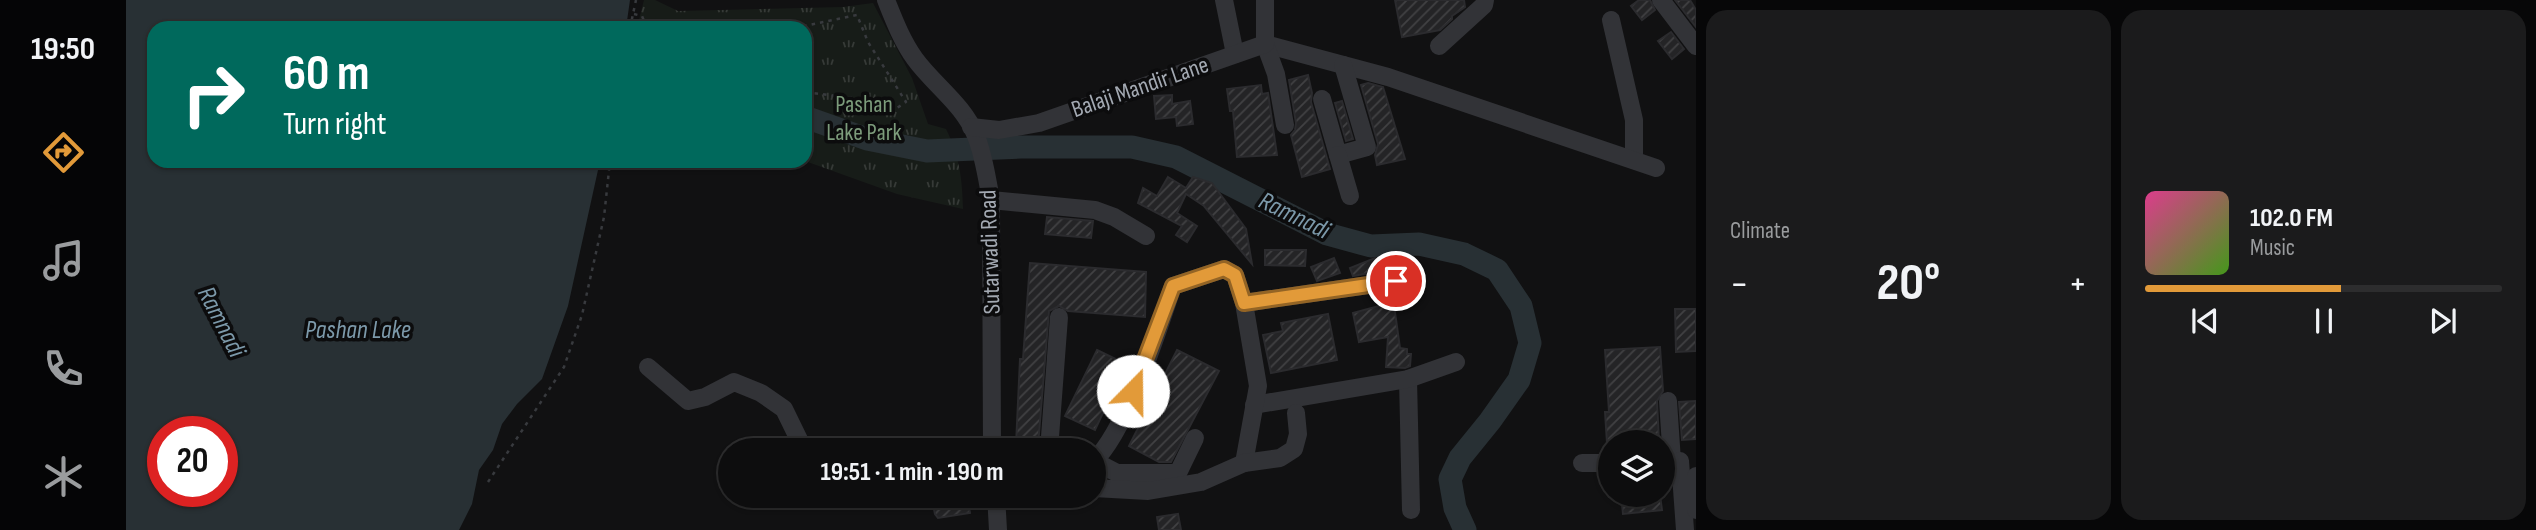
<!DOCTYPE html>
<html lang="en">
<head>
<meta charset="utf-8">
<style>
	:root { --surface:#0d0d0e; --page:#1b1b1c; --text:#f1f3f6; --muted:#9a9c9e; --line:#2d2d2e; --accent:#e29a39 }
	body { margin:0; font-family:"Sofia Sans Condensed",sans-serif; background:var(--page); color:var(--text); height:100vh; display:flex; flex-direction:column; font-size:26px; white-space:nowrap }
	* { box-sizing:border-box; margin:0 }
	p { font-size:23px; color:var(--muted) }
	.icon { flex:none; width:38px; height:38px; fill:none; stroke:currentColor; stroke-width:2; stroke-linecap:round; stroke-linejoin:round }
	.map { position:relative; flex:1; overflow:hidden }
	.drawer { display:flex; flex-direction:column; gap:10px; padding:10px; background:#070708; width:840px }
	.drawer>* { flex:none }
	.banner { position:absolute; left:21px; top:21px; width:665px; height:147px; border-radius:21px; box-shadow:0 2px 5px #0004,0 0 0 2px var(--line); background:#00695c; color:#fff; overflow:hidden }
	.buttons { position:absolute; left:1472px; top:430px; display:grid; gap:14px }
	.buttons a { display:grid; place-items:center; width:77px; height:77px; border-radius:50%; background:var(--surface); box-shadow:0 2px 5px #0004,0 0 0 2px var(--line); font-size:35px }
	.speed { position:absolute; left:21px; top:416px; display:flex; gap:14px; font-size:35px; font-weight:700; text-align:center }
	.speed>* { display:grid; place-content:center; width:91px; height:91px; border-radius:50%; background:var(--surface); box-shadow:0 2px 5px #0004,0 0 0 2px var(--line); line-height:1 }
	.speed .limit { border:10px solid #d22; background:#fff; color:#111 }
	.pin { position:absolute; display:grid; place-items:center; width:60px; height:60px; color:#fff; margin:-30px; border:4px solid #fff; border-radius:50%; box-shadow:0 2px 7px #0007 }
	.me { position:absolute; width:77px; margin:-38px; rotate:22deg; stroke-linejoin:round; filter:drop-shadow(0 0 5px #0008) }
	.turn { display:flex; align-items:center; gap:24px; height:147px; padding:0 21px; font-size:32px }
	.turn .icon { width:91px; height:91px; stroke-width:2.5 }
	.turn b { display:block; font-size:49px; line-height:60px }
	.big { font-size:52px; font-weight:700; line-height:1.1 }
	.drawer .widget { flex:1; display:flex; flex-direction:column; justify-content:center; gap:10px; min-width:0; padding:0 24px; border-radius:21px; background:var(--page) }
	.song { display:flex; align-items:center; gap:21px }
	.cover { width:84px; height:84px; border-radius:10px; background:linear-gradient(135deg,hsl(330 70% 55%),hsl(100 70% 35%)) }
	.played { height:7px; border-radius:4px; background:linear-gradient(90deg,var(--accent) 55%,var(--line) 55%) }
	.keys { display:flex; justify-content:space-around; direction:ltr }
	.heat { display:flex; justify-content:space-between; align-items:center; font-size:38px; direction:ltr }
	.drawer .tiles { flex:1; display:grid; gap:10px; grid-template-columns:repeat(2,1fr) }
	.trip { position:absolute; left:592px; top:438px; width:388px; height:70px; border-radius:35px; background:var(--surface); box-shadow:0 2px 5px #0004,0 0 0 2px var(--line); font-weight:700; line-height:70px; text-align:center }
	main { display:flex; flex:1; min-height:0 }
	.tab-bar { display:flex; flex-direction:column; width:126px; justify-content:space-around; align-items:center; background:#050506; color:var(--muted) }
	.tab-bar .icon { width:49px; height:49px }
	.tab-bar .active { color:var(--accent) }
	.tab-bar b { font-size:32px; color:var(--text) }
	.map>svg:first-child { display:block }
</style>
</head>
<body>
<main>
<nav class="tab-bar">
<b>19:50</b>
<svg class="icon active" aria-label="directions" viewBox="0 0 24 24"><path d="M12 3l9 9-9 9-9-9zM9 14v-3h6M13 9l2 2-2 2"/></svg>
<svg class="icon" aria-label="music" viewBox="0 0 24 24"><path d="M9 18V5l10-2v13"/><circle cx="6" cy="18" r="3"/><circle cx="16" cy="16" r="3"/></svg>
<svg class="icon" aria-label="phone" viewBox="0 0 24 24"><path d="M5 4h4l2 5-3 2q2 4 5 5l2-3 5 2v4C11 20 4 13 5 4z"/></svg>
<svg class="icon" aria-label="climate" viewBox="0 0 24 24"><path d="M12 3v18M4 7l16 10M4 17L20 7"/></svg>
</nav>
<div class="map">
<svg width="1570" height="530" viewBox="0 0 1570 530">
	<defs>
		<pattern id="park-tufts" width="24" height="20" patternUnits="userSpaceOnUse" patternTransform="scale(1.75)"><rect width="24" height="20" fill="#171c18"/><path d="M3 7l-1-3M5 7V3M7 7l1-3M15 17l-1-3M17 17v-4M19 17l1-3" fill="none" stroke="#363a37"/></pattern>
		<pattern id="building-hatch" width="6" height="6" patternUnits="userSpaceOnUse" patternTransform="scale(1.75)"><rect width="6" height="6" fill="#242426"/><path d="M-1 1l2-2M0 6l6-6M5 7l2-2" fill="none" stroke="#414143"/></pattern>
	</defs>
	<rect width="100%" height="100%" fill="#111112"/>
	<path fill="url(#park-tufts)" d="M518 0H529L552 11 717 7 747 3 786 78 802 124 820 129C834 158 836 178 837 209L771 194 679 161V28H511Z"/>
	<path fill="#283034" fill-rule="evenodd" d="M0 0H504L500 28H28V161H474L442 306 416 379 391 404 376 424 367 450 353 470 346 504 333 530H0ZM37 432H96V492H37Z"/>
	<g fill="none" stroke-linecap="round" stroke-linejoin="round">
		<path stroke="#283034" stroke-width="23" d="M679 117 741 139 801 151 895 147H1006L1050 157 1201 234 1245 246 1293 244 1338 254 1371 270 1395 306 1404 343 1393 380 1364 421 1334 458 1324 479 1329 508 1339 530"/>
	</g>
	<g fill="url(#building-hatch)" stroke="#2b2b2e" stroke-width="2">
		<path d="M1269 0H1338L1339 7 1326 16V19L1314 30 1276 37Z"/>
		<path d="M1513 0H1524L1529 10 1516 20 1505 6Z"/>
		<path d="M1549 0H1564L1570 10V27Z"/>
		<path d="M1545 32 1558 49 1546 59 1532 41Z"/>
		<path d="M1182 75 1186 93 1185 102 1204 169 1176 177 1165 135 1169 130 1170 123 1163 80Z"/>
		<path d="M1242 83 1257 87 1279 159 1251 165 1249 155 1252 144 1235 85Z"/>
		<path d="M1135 85 1136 94 1142 93 1151 155 1111 157 1107 111H1104L1101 89Z"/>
		<path d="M1046 95V104L1064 101 1067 124 1051 126 1050 117 1030 119 1028 96Z"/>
		<path d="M1216 101 1227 139 1220 141 1209 103Z"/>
		<path d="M1042 177 1060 188 1067 177 1086 183 1120 229 1126 264 1078 206 1060 194 1051 213 1071 226 1061 242 1050 235 1056 226 1012 203 1017 188 1031 196Z"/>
		<path d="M921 217 967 221 965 238 919 234Z"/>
		<path d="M1139 250H1180L1179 266 1139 265Z"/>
		<path d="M1208 258 1214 273 1191 281 1185 267Z"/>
		<path d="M1249 258 1254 271 1227 276 1224 268Z"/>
		<path d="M904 263 1020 272 1019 317 942 311 933 306 923 311 912 446 890 445 894 359H897Z"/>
		<path d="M1260 304V306L1268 305 1274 348 1281 349V354H1285L1284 366 1279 368 1260 367 1262 337 1233 342 1227 313Z"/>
		<path d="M1549 309H1570V351L1550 352Z"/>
		<path d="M1202 314 1211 360 1145 373 1137 335 1157 331 1155 323Z"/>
		<path d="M1534 347 1537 391 1531 401 1533 441 1481 443 1479 412H1483L1479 350Z"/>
		<path d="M971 350 1000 364 969 430 939 416Z"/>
		<path d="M1051 350 1093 371 1045 462H1033L1003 446Z"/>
		<path d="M1570 401V439L1556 440 1553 402Z"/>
		<path d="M841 495 844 513 812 518 809 514 807 505 810 498Z"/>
		<path d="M1495 495H1534L1536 510 1497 514Z"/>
		<path d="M1052 514 1055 530H1033L1031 517Z"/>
	</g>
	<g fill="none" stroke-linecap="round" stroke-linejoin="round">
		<g stroke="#383a3e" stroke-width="2.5" stroke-dasharray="3.5 5" stroke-linecap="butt">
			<path d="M508 14 516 16 521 28"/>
			<path d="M504 28 510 0"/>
			<path d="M538 28 559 25 613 26"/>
			<path d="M612 28 616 21 658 28"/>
			<path d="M669 28 731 15 742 42 780 102 771 108 756 102 679 92"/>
			<path d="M362 482 438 367 456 315 478 217 484 161"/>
		</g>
		<g stroke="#323337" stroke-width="18">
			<path d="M760 0C768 20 776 41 789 59 808 85 838 105 850 136 858 156 861 179 865 200L866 450"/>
			<path d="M1098 0 1109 54"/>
			<path d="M1535 0 1570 46"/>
			<path d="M1485 20 1508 120V160"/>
			<path d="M1139 44 1262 77 1530 168"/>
			<path d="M1139 44 1150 74 1159 125"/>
			<path d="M1313 46 1358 5 1359 0"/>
			<path d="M1196 99 1212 155 1241 147 1217 65"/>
			<path d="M845 127 873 130 913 123 1139 44V0"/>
			<path d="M1212 155 1224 196"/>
			<path d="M865 200 969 210 988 217 1020 236"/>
			<path d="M1118 303 1270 281"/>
			<path d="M522 367 562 401 579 397 608 382 635 393 658 409 678 450"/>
			<path d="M1282 379 1285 510"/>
			<path d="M1542 401 1546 461"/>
			<path d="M1128 405 1282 379 1330 362"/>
			<path d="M923 450 933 317"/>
			<path d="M968 461C1001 429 1031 332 1047 286L1098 269 1109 275 1118 303 1132 386 1118 463"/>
			<path d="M968 461 991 473H1052L1069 438"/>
			<path d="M1554 461 1559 530"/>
			<path d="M1456 463H1484"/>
			<path d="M1570 476V510"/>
			<path d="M968 488 1022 491 1075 482 1118 463 1154 458 1168 449 1172 434 1170 413"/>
			<path d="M870 495 872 530"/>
		</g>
	</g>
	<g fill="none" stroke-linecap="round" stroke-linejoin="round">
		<defs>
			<path id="route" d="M1007 391 1047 286 1098 269 1109 275 1118 303 1270 281"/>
		</defs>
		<use href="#route" stroke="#936425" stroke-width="18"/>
		<use href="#route" stroke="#e29a39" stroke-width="12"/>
	</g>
	<g text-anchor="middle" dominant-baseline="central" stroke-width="7" stroke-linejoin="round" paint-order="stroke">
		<g font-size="24" fill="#a3a9b2" stroke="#0c0c0d">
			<text transform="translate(1014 87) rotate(-19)">Balaji Mandir Lane</text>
			<text transform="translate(864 252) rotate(-92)">Sutarwadi Road</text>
		</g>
		<g font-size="24" fill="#7c9b7b" stroke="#0c0c0d">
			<text x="738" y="104">Pashan<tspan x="738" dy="28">Lake Park</tspan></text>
		</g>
		<g font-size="26" font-style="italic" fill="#7c99aa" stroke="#0c0c0d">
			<text transform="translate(1168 216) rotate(26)">Ramnadi</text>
			<text transform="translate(95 322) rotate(63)">Ramnadi</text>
			<text x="232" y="330">Pashan Lake</text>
		</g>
	</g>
</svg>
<div class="buttons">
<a><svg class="icon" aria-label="layers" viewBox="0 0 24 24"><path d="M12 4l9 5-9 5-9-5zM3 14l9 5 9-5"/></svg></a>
</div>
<div class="speed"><div class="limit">20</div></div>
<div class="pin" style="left:1270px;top:281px;background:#d93025"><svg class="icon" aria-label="arrive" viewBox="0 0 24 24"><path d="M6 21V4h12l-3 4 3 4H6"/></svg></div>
<svg class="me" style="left:1007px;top:391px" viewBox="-20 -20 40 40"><circle r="19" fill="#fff"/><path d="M0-13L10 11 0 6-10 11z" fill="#e29a39"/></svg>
<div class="trip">19:51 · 1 min · 190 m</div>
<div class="banner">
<div class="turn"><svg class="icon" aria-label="right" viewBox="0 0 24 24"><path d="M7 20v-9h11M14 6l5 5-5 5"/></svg><div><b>60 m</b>Turn right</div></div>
</div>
</div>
<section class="drawer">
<div class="tiles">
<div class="widget"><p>Climate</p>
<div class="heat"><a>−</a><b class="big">20°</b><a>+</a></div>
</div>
<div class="widget">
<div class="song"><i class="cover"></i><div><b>102.0 FM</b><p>Music</p></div></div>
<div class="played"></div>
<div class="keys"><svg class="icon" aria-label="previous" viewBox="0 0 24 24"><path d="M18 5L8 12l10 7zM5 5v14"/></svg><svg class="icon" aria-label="pause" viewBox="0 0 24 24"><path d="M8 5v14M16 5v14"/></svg><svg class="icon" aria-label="next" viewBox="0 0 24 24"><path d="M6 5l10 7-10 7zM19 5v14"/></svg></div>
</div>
</div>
</section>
</main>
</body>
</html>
